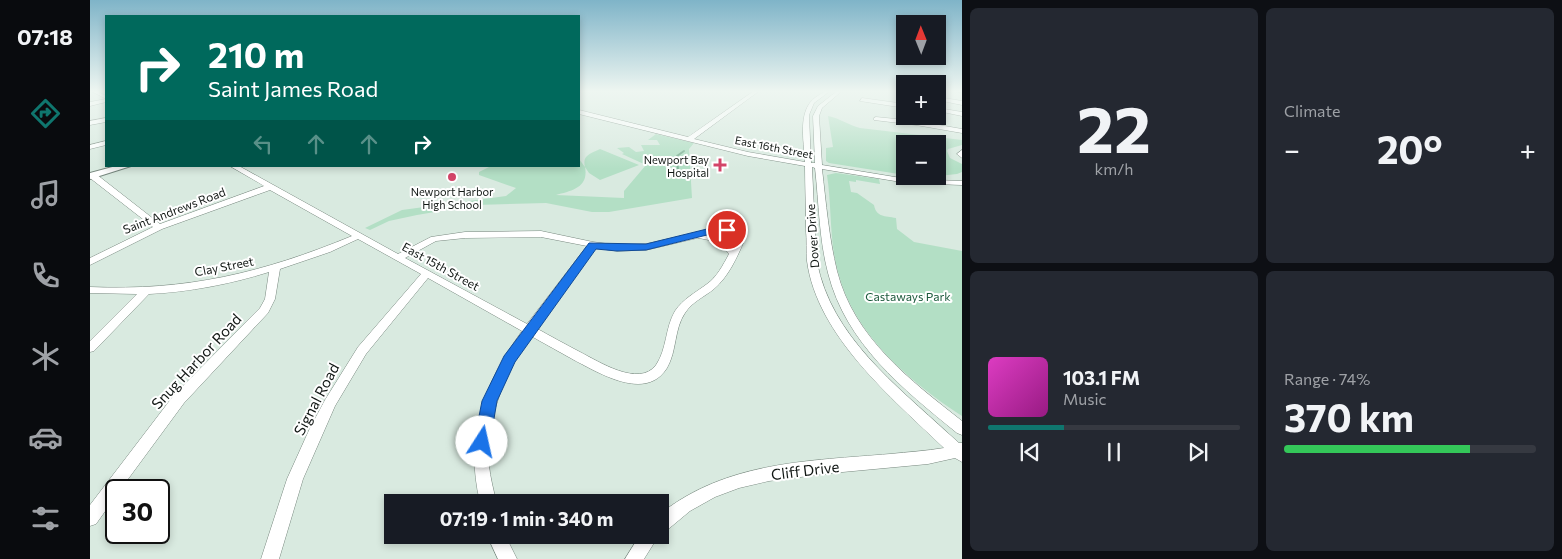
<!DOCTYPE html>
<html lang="en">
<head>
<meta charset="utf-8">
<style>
	:root { --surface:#171b24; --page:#242831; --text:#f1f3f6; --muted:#9ea1a6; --line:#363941; --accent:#0f766e }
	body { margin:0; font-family:Commissioner,sans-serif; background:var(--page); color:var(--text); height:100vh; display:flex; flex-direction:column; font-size:19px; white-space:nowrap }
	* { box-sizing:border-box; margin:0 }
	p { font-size:16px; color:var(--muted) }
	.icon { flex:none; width:28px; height:28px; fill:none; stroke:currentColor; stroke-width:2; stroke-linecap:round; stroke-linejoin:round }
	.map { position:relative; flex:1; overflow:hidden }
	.drawer { display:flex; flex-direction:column; gap:8px; padding:8px; background:#0d0f14; width:600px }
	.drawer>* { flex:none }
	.guide { position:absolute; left:15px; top:15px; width:475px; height:152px; border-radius:0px; box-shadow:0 2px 8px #0003; background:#00695c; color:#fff; overflow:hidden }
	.needle { width:32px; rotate:359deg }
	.buttons { position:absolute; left:806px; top:15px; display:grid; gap:10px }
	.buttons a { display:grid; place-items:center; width:50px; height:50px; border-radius:0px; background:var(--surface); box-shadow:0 2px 8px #0003; font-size:25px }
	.speed { position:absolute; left:15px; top:479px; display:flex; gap:10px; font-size:25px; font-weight:700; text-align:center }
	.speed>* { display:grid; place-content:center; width:65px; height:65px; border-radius:50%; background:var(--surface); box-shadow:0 2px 8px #0003; line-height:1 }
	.speed .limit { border:2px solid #111; border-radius:8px; background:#fff; color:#111 }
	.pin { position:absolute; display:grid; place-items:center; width:42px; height:42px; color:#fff; margin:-21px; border:2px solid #fff; border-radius:50%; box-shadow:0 1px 5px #0007 }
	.me { position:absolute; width:55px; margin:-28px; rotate:10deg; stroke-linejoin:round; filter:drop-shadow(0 0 4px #0008) }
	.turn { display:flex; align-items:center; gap:18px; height:105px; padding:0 20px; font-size:22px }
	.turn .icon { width:65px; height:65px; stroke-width:2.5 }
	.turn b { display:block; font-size:35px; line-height:42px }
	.lanes { display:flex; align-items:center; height:48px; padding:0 20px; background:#0003; justify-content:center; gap:25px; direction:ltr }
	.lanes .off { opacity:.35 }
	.big { font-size:38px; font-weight:700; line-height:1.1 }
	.drawer .tile { flex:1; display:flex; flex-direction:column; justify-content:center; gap:8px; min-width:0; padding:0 18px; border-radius:8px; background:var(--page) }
	.drawer .dial { align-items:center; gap:0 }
	.dial b { font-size:65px; line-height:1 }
	.song { display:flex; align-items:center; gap:15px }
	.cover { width:60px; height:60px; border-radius:8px; background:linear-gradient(135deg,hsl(310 70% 55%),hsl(310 70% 35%)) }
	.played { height:5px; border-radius:2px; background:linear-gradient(90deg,var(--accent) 30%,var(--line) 30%) }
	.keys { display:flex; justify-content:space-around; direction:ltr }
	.heat { display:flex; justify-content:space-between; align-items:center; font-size:28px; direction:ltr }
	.charge { height:8px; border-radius:4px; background:linear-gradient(90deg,#34c759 74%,var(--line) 0) }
	.drawer .tiles { flex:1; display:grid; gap:8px; grid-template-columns:repeat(2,1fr) }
	.trip { position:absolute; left:294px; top:494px; width:285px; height:50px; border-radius:0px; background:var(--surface); box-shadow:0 2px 8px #0003; font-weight:700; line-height:50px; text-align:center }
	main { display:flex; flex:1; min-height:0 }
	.menu { display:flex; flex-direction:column; width:90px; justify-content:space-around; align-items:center; background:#090b0e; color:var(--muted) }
	.menu .icon { width:35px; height:35px }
	.menu .selected { color:var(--accent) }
	.menu b { font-size:22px; color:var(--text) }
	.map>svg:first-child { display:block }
</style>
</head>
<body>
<main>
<nav class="menu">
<b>07:18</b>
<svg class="icon selected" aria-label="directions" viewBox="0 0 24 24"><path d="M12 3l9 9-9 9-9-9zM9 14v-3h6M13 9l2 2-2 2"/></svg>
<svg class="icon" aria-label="music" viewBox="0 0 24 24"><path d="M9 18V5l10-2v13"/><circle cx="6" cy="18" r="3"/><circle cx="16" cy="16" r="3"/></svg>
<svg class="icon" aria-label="phone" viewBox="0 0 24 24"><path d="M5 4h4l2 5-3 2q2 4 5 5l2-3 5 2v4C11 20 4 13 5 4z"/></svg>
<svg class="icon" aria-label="climate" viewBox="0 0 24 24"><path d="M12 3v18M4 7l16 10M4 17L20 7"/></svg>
<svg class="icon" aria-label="car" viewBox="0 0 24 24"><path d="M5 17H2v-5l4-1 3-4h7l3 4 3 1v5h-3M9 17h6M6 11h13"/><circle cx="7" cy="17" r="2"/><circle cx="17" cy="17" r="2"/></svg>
<svg class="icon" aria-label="filters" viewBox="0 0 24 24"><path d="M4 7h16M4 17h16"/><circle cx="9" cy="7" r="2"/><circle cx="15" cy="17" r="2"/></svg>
</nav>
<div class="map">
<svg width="872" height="559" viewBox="0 0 872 559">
	<rect width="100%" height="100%" fill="#d9eae0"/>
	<g fill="#b3dfc5">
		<path d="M738 116C749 118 759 125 770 128L872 140V145L858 149 857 151 860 158 872 164V172L867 174 848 176V144H815V175L739 163 736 161V148L743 147Z"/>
		<path d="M566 134 604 143 599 149 602 198 519 212H502L456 203 386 205 327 215 299 221 280 230 275 228 312 210 416 196 426 188 389 175V172L401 166H489V159L495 167C492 155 500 154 510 149L549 165 510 180 499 173 495 167C499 188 481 191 466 195L534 198V191L556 165 532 154 534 153 527 148 539 147 546 152 554 151 551 145H570L567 140H558Z"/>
		<path d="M746 173 789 179 790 184 766 180V182L759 181 761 192 767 193 784 205C786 217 795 216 806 218L807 229 824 242 872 251V416C820 382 764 335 748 272 739 240 742 207 737 175Z"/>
	</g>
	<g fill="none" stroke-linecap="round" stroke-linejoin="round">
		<path stroke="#81b397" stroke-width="1" d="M862 91 872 93"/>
		<path stroke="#81b397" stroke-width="2" d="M588 171 587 156 594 151"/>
		<defs>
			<g id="minor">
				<path d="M1 91H7L16 96V102L0 106V102L16 99Z"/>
				<path d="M664 91H669L604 139 658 152 715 162C714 141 707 110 726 97 731 94 734 91 740 91L724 103 719 115 721 163H725L723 116 728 106 747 91H752L732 108 729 116 732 165 817 179 872 181V185L817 183 732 169C736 203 739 238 747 271 764 338 820 380 872 421V435L867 433C813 389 756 344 738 273 729 239 729 203 725 168L722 167C723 188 724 210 725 231 726 241 725 252 727 262 741 336 806 385 859 434L869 443H872V462L865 458 838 464 742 473 679 481 649 488 625 497 600 511 576 531 570 533V514C637 461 719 461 800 454 818 452 836 451 854 448 802 398 727 336 717 261 716 251 717 240 716 230 716 209 715 187 715 166L658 156 489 114V110L598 137Z"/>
				<path d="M805 91 815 92V95L805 92Z"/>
				<path d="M848 97 872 101V105L848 100Z"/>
				<path d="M772 98 815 104V108L770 101Z"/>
				<path d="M848 108 872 112V116L848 111Z"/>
				<path d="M786 117 826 121 872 129V133L826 125 784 120V118Z"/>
				<path d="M16 118V122L0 125V121Z"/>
				<path d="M16 141V145L0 149V145Z"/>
				<path d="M872 150V158L867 154Z"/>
				<path d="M140 166H149L308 254 341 237 375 232 451 231 503 242 527 245 556 244 630 227 646 231 651 234 654 241C647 258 638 277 624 289 614 297 602 302 595 313 584 329 587 351 577 368 556 402 509 373 484 360 470 352 455 344 441 336 414 375 396 417 399 465 400 478 404 490 406 502H390C374 436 394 384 432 331L338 278 276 354 245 406 213 479 189 559H171L197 479 220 428 235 400 268 347 331 274 268 239 240 252 190 269 185 299 178 313 94 403 30 490H26V496L6 524 0 526V505L84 395 170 308 175 299 179 272C141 284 99 292 59 294L4 351 0 352V341L47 294 0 293V287C97 291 172 273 262 236L180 190 72 229 0 265V258L63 227 0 178V174H6L70 224 174 186ZM630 233 644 237 646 241 643 246 633 238 621 235ZM451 237 497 246 437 324 315 258 346 241 375 238ZM608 238C621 240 631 242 639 254 633 265 627 277 617 284 605 293 593 299 585 311 575 328 577 349 566 365 549 388 508 361 490 352 475 344 460 336 446 328L505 248 527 251 556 250Z"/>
				<path d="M397 535H415L427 559H408Z"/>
				<path d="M550 535H569L554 559H535Z"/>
			</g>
			<path id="major" d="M26 166H41L0 179V173Z"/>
		</defs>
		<use href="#minor" stroke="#78887f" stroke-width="1"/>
		<use href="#major" stroke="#78887f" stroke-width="2"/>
		<use href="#minor" fill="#fff" fill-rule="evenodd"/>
		<use href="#major" fill="#fff" fill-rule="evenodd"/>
	</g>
	<linearGradient id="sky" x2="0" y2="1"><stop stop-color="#7fb4c8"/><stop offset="0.54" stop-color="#eef6f1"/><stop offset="1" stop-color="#eef6f1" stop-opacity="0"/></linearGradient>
	<rect width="872" height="169" fill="url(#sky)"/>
	<path fill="#1a73e8" stroke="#114b97" d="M637 227 642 230 640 232 621 234 556 250 527 251 506 249 425 362 407 401 400 442 398 447 392 449 386 447 384 442 392 401 414 356 499 243 556 244 621 228Z"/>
	<g fill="#d34468" stroke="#fff" stroke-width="2">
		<path d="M627.5 157.5h5v5h5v5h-5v5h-5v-5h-5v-5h5z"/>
		<circle cx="362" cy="177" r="5"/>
	</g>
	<g text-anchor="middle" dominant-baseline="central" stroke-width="4" stroke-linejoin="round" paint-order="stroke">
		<g font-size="11" fill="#111714" stroke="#fff">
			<text transform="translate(684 147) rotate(11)">East 16th Street</text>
		</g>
		<g font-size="11" fill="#111714" stroke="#fff" text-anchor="end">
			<text x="619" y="159">Newport Bay<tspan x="619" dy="13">Hospital</tspan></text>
			<text x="362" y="191" text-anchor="middle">Newport Harbor<tspan x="362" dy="13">High School</tspan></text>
		</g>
		<g font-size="12" fill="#111714" stroke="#fff">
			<text transform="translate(84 210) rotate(-21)">Saint Andrews Road</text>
			<text transform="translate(722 236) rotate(-94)">Dover Drive</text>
			<text transform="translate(134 266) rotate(-11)">Clay Street</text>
			<text transform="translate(351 266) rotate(29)">East 15th Street</text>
		</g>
		<g font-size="12" fill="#1c593c" stroke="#fff">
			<text x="818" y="296">Castaways Park</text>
		</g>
		<g font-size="15" fill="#111714" stroke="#fff">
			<text transform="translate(106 361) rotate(-47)">Snug Harbor Road</text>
			<text transform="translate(226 399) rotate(-62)">Signal Road</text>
			<text transform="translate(715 470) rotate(-7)">Cliff Drive</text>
		</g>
	</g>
</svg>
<div class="buttons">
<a><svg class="needle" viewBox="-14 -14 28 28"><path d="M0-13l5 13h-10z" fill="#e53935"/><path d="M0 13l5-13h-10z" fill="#9ea1a6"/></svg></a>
<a>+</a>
<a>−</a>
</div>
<div class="speed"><div class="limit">30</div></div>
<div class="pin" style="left:637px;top:230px;background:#d93025"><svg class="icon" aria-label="arrive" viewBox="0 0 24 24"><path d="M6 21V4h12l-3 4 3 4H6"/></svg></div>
<svg class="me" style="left:392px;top:442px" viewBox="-20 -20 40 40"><circle r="19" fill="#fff"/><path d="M0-13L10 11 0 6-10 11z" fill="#1a73e8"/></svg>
<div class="trip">07:19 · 1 min · 340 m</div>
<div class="guide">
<div class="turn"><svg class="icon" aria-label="right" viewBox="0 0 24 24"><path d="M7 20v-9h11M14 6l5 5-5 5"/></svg><div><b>210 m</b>Saint James Road</div></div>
<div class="lanes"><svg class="icon off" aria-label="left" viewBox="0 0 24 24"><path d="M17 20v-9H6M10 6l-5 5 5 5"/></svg><svg class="icon off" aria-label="ahead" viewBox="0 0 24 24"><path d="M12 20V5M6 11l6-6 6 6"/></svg><svg class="icon off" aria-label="ahead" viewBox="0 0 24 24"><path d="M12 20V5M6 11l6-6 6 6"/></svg><svg class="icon" aria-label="right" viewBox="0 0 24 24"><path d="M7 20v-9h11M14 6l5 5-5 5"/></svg></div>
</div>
</div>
<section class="drawer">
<div class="tiles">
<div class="tile dial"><b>22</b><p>km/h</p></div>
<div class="tile"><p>Climate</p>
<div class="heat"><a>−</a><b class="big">20°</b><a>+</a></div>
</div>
<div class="tile">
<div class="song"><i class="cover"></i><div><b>103.1 FM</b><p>Music</p></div></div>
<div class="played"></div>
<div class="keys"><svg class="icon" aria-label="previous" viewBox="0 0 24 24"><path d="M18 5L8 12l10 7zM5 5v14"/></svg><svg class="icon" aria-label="pause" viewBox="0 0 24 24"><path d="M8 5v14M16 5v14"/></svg><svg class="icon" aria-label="next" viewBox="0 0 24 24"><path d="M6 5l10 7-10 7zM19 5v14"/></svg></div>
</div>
<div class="tile"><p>Range · 74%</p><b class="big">370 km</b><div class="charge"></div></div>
</div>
</section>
</main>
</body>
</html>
